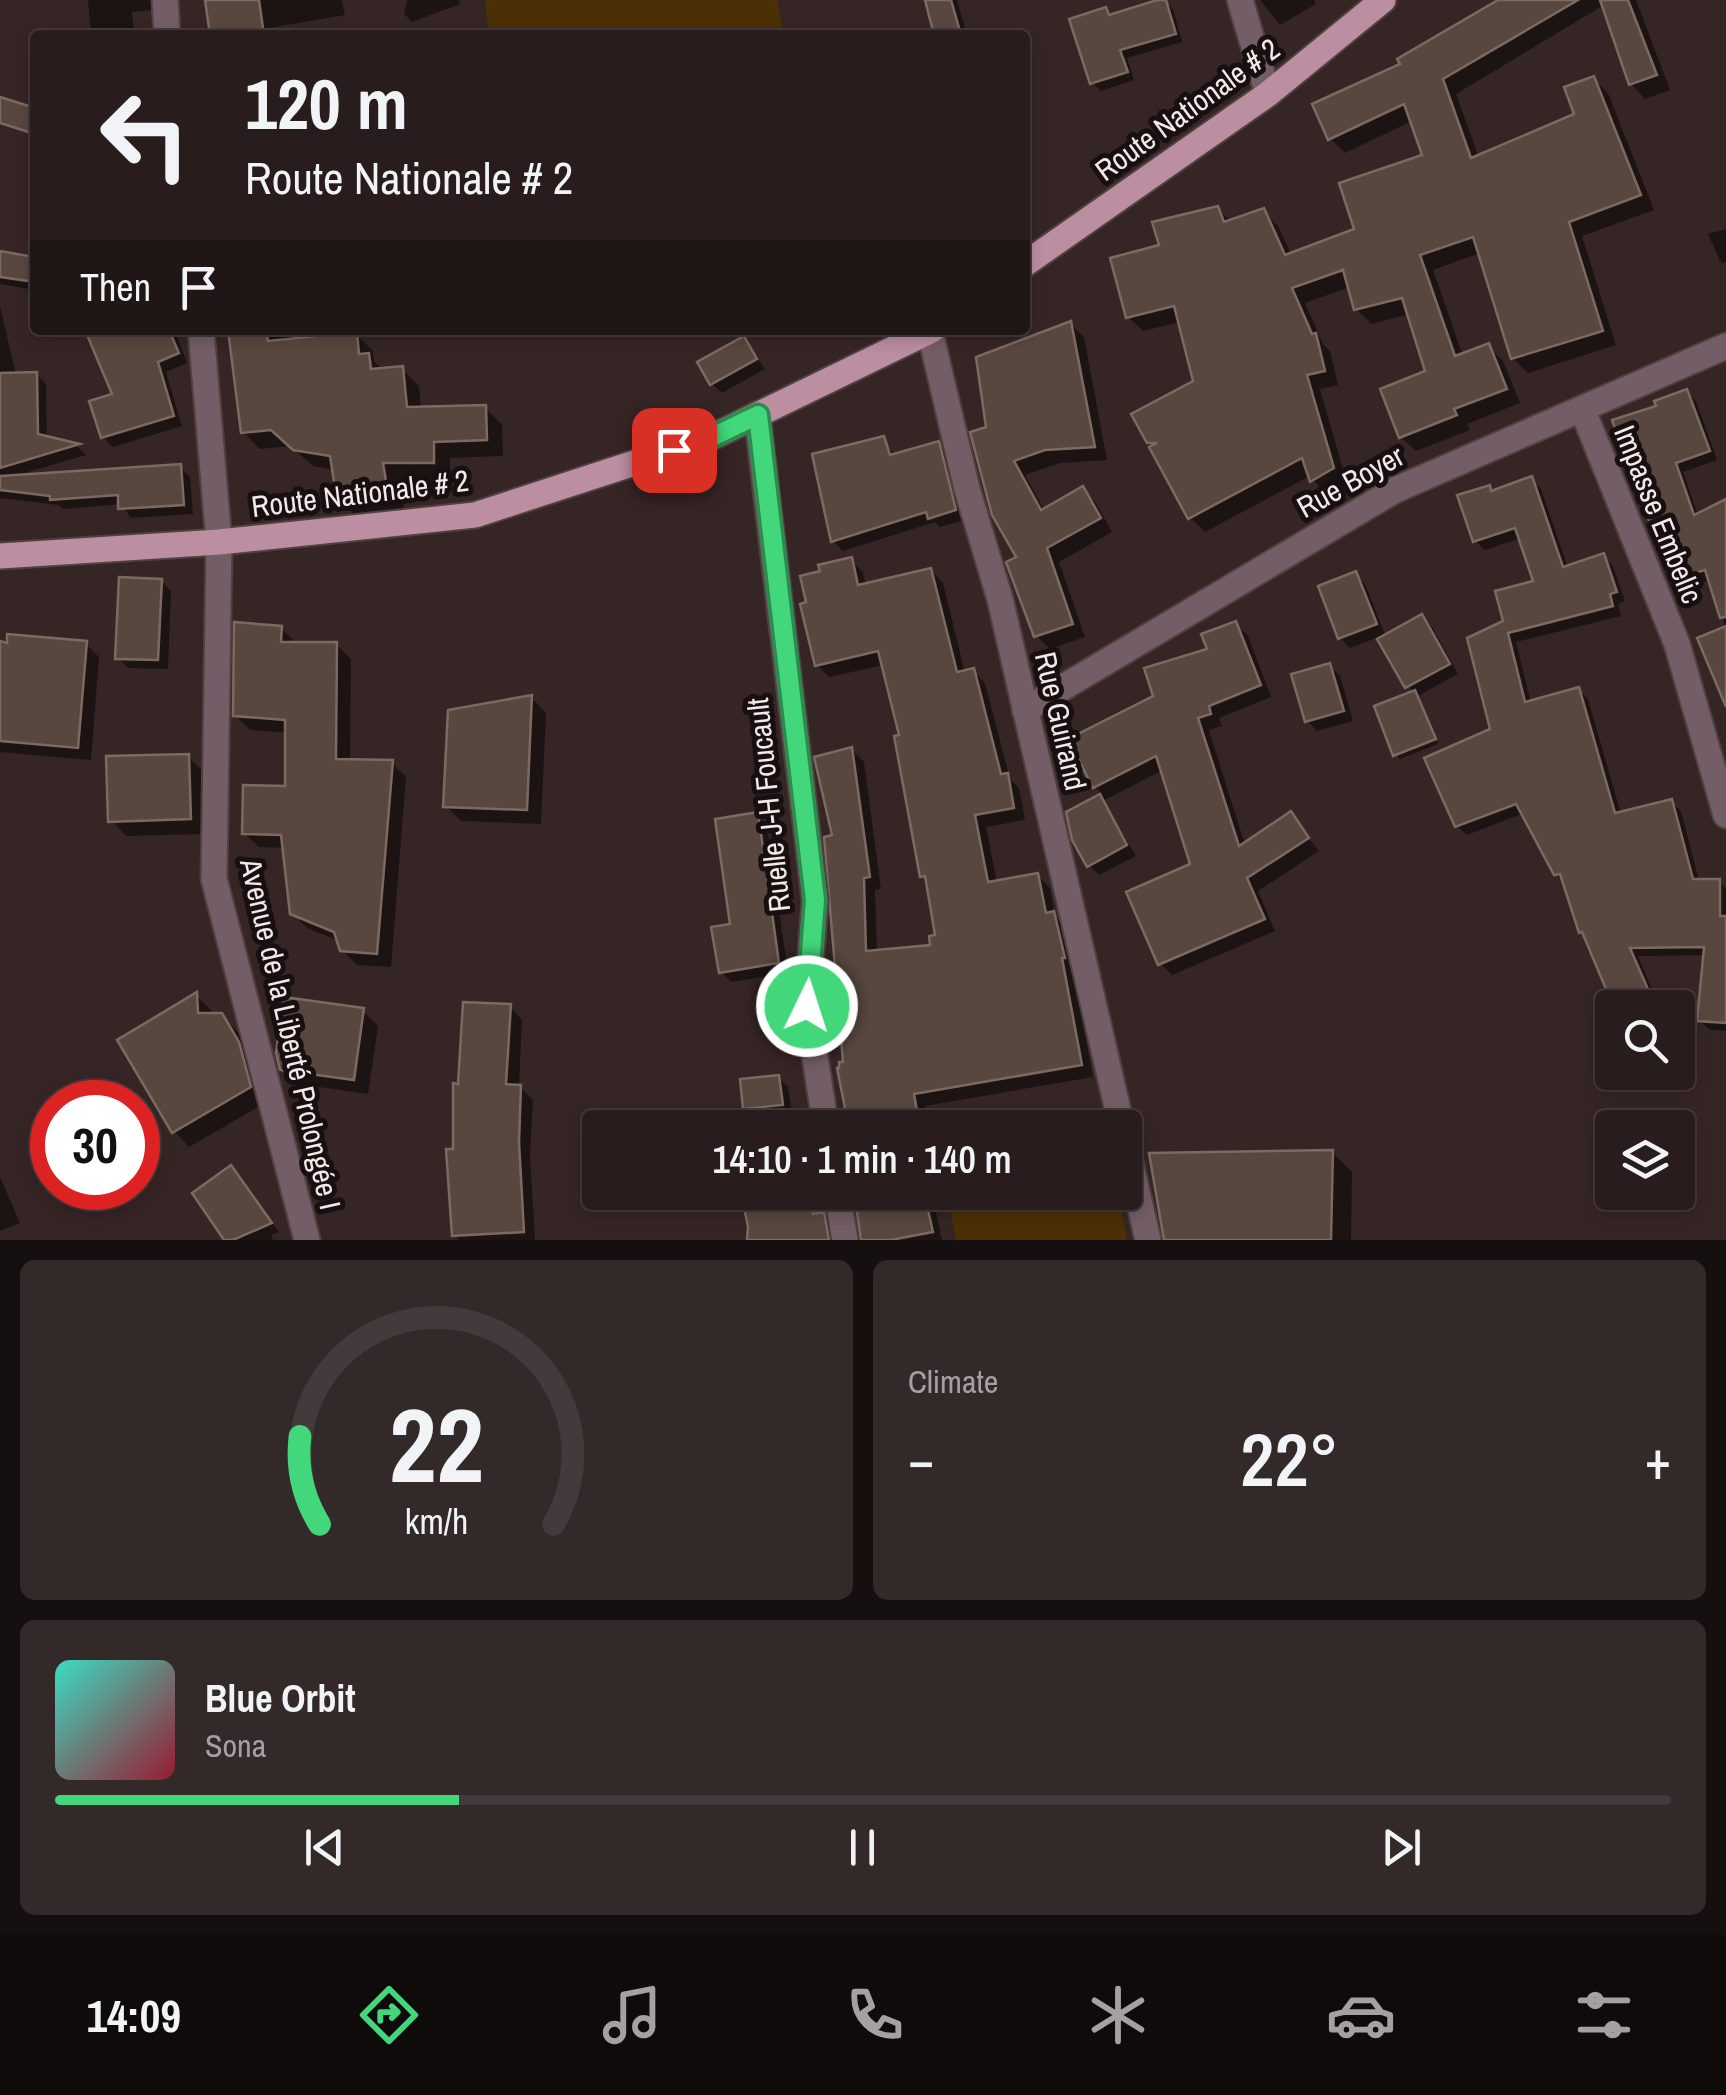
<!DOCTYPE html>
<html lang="en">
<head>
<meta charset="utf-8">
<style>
	:root { --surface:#281c1c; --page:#342929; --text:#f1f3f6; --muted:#a5a1a3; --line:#443a3b; --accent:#43d77b }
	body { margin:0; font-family:"Archivo Narrow",sans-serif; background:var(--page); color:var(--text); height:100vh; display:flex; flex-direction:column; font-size:38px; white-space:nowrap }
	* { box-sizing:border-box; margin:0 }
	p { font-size:32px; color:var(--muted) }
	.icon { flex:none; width:55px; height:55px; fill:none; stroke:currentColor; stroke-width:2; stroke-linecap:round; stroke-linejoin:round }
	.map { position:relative; height:1240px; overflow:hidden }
	.side { display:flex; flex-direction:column; gap:20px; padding:20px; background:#160f0f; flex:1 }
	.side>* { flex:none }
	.guide { position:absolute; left:30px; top:30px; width:1000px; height:305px; border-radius:10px; box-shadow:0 5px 15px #0003,0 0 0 2px var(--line); background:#281c1c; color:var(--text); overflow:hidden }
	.tools { position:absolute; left:1595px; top:990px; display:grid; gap:20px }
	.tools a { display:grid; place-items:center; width:100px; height:100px; border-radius:10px; background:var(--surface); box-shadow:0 5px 15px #0003,0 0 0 2px var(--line); font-size:50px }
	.speed { position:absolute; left:30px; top:1080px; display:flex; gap:20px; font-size:50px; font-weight:700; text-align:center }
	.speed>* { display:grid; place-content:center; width:130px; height:130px; border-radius:50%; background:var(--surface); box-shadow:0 5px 15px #0003,0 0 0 2px var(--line); line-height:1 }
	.speed .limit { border:15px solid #d22; background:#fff; color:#111 }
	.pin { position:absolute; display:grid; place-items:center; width:85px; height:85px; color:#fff; margin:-42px; border-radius:20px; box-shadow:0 5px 15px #0006 }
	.me { position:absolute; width:110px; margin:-55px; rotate:4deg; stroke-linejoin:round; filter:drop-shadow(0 0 8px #0008) }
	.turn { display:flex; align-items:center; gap:35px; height:210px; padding:0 50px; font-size:45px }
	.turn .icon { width:130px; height:130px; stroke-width:2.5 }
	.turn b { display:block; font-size:70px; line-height:85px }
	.then { display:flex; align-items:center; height:95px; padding:0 50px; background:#0003; gap:20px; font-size:38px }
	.big { font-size:75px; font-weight:600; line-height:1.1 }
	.side .widget { flex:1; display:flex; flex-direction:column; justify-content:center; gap:15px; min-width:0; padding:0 35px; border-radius:15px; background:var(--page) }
	.side .dial { align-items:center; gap:0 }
	.dial svg { height:260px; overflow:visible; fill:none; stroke:var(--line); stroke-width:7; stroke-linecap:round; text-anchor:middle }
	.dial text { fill:var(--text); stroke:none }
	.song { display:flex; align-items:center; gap:30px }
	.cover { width:120px; height:120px; border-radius:15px; background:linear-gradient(135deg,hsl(170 70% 55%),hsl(350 70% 35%)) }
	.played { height:10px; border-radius:5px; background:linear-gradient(90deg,var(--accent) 25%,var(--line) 25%) }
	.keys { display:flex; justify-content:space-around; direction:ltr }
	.heat { display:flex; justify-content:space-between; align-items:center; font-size:55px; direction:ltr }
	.side .tiles { flex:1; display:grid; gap:20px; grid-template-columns:1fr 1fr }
	.widget:last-child { grid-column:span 2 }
	.trip { position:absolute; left:582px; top:1110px; width:560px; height:100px; border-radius:10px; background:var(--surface); box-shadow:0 5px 15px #0003,0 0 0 2px var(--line); font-weight:600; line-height:100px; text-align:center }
	.tab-bar { display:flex; height:160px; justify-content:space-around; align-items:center; background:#100b0b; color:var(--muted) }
	.tab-bar .icon { width:70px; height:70px }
	.tab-bar .on { color:var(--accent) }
	.tab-bar b { font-size:45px; color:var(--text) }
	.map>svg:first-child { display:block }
</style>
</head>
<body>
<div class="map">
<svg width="1726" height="1240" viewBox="0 0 1726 1240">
	<rect width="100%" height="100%" fill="#362525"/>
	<g fill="#4b3006">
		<path d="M485 0H777L784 35H489Z"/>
		<path d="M947 1193H1118L1127 1240H956Z"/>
	</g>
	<g fill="#0007">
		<path d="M88 0H151L152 10 132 12 134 35H91Z"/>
		<path d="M230 0H342L345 15 269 28 270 35H213Z"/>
		<path d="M407 0H459L460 4 412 22 404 14Z"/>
		<path d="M927 0H957L967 35H937Z"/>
		<path d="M1164 0 1173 9 1182 42 1127 58 1134 80 1101 91 1093 83 1105 10 1112 16Z"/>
		<path d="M1260 0H1314L1316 4 1280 25Z"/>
		<path d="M1505 0H1636L1670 90 1645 99 1631 84 1604 5 1456 94 1479 158 1577 116 1594 79 1608 93 1654 210 1582 236 1616 345 1528 373 1513 358 1480 253 1433 270 1463 356 1488 346 1503 361 1520 403 1467 424 1470 430 1416 451 1401 437 1428 373 1410 314 1371 324 1357 309 1350 287 1305 303 1323 344 1330 351 1338 385 1320 389 1347 483 1326 495 1310 476 1205 532 1190 517 1149 442 1196 382 1180 322 1143 331 1128 317 1162 247 1217 208 1231 222 1263 211 1278 226 1292 256 1358 230 1425 157 1412 121 1345 153 1330 138 1403 65Z"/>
		<path d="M368 31H395L399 34 400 31H419L424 35H368Z"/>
		<path d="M1726 229V262L1721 263 1708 234Z"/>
		<path d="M0 254 35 261V290L0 284Z"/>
		<path d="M0 306 16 375 36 374 46 384 47 439 78 447 86 455 18 475 180 467 190 477 193 514 131 518 121 504 63 509 58 505 0 498Z"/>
		<path d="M1071 324 1084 337 1107 460 1060 463 1025 475 1045 511 1082 489 1096 503 1112 532 1059 562 1085 637 1050 649 1036 635 989 429Z"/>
		<path d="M88 330H175L187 363 166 372 182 426 113 447 103 437 116 395Z"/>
		<path d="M230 330H333L334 337 356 334 373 351 374 361 383 370 402 369 419 386 421 409 485 408 502 425 503 456 450 458V479H399L404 509 357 517 339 500 335 470 313 466 290 446 260 449 243 432Z"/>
		<path d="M744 339 765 369 722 393 712 384Z"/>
		<path d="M1687 392 1696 401 1717 460 1683 472 1698 515 1726 502V629L1711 580 1694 585 1685 576 1670 528 1662 531 1653 521 1659 408Z"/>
		<path d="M883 439 895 456 938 443 948 453 965 520 940 527 935 522 843 551 833 541Z"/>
		<path d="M1531 479 1541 489 1568 568 1603 556 1613 566 1625 601 1618 604 1621 616 1516 642 1531 703 1578 689 1588 699 1621 814 1671 801 1681 811 1699 881H1718L1726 889V955L1638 956 1659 1006 1655 1008H1617L1587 937 1582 932 1566 884 1556 874 1524 813 1467 835 1457 826 1493 730 1506 622 1536 583 1521 538 1485 550 1475 541 1489 488 1493 493Z"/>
		<path d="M851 560 863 572 866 586 931 570 943 583 965 673 973 671 985 683 1010 779 1019 788 1025 820 986 827 997 883 1038 876 1050 888 1055 916 1065 926 1093 1077 925 1106 929 1128H851L835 838 852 750 864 762 881 889 875 890 877 952 933 947 938 937 928 882 922 876 903 737 884 665 829 677 817 665Z"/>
		<path d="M1355 574 1365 584 1386 637 1422 617 1432 627 1458 674 1418 696 1438 744 1400 759 1396 755 1413 693 1379 637 1350 648 1340 638Z"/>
		<path d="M161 581 171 591 168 669 128 668 118 658Z"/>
		<path d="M1236 624 1248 636 1271 697 1219 718 1222 726 1209 730 1245 845 1290 815 1319 851 1258 891 1275 931 1172 975 1160 963 1193 866 1163 770 1103 801 1136 856 1099 875 1089 865 1069 814 1103 795 1095 787 1156 697 1211 651Z"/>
		<path d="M281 628 297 644H336L351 659 350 762 392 763 406 777 391 967 357 965 342 950 339 941 307 928 292 913 285 848 259 847 244 833 287 788 288 733 250 730 235 715Z"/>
		<path d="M0 643 86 644 99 657 91 760 0 752Z"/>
		<path d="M1330 666 1340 676 1353 721 1317 731 1307 721Z"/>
		<path d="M531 697 546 713 541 824 461 821 446 806Z"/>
		<path d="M188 756 203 772 205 834 126 836 111 820Z"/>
		<path d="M757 815 767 825 788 973 731 982 721 972Z"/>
		<path d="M1726 968V1031L1710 1030 1699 1020Z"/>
		<path d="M197 996 211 1010 212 1015H221L237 1031 254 1060 265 1103 189 1147 174 1131Z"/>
		<path d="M510 1007 522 1020 519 1086 533 1100 530 1156 535 1240H459L454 1235 460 1086Z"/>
		<path d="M362 1010 378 1026 368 1094 298 1084 282 1069Z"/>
		<path d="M778 1077 788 1087 792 1114 756 1118 745 1108Z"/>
		<path d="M1332 1152 1352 1172 1351 1240H1166Z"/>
		<path d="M0 1177 20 1223 0 1231Z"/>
		<path d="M239 1177 279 1232 271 1235 273 1240H226Z"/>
		<path d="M923 1195 935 1207 942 1240H862Z"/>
		<path d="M823 1214 838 1230 840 1240H753Z"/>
	</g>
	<g fill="#58473f" stroke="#7c6a61" stroke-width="2.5">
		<path d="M205 0H259L264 35H210Z"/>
		<path d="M925 0H951L961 35H934Z"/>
		<path d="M1157 0H1166L1176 34 1120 50 1128 72 1090 84 1069 19 1106 7 1109 15Z"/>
		<path d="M1498 0H1578L1443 79 1471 158 1574 114 1564 87 1594 76 1641 195 1569 222 1603 331 1511 359 1473 237 1420 255 1455 356 1489 343 1507 389 1454 409 1457 415 1399 438 1380 389 1425 371 1402 298 1354 310 1343 270 1292 288 1312 334 1316 333 1325 371 1307 375 1334 468 1310 482 1302 458 1188 519 1149 447 1157 443H1147L1131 414 1193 381 1174 306 1126 318 1110 258 1159 245 1152 222 1218 206 1224 222 1264 208 1285 255 1354 229 1339 183 1422 155 1404 104 1328 140 1312 104 1400 64 1397 59Z"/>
		<path d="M1600 0H1628L1657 75 1629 85Z"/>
		<path d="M0 97 35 108V134L0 123Z"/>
		<path d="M0 251 34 257 35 282 0 277Z"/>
		<path d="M1071 321 1095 447 1045 450 1014 461 1041 510 1083 486 1101 518 1047 548 1073 624 1034 637 1006 562 1016 557 992 515 970 432 986 427 976 357Z"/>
		<path d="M85 330H169L179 353 158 362 174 416 101 438 89 401 112 394Z"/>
		<path d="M228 330H266L268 341 357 332 359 354 369 353 371 369 403 366 407 407 486 405 487 440 434 442V463H383L388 493 337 501 330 456 293 450 271 430 241 433Z"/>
		<path d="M744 336 757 359 710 385 697 362Z"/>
		<path d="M37 372 38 434 80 444 0 468V373Z"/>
		<path d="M1687 389 1710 451 1676 463 1694 515 1726 499V617L1720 618 1705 570 1682 577 1664 518 1650 523 1612 420 1656 406 1654 401Z"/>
		<path d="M884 436 890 455 939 441 956 510 928 519 926 512 831 542 812 454Z"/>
		<path d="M181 464 184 505 118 509V495L50 500V496L0 490V476Z"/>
		<path d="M1532 476 1563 567 1604 553 1617 592 1610 594 1613 606 1508 633 1525 702 1579 687 1615 813 1672 799 1693 879H1720V916H1726V1023L1697 1021 1704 947 1630 948 1651 996 1624 1008H1614L1582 932 1579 933 1560 874 1554 875 1516 804 1455 827 1424 758 1490 729 1467 638 1503 621 1495 591 1533 581 1515 528 1473 542 1457 495 1490 485 1491 491Z"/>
		<path d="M852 557 858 585 931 568 957 672 974 668 1001 774 1008 773 1014 808 975 815 988 882 1038 873 1046 913 1054 911 1065 958H1062L1082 1065 914 1094 920 1128H849L837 1068H839V1062H843L824 837 832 835 814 757 852 747 870 877 864 878 866 951 930 945 929 936 935 935 925 876 920 877 894 736 899 735 878 651 815 666 800 604 806 602 800 576 820 571 818 565Z"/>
		<path d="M1356 571 1377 624 1338 639 1318 586Z"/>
		<path d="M119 577 162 579 158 660 115 659Z"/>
		<path d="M1422 614 1450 664 1405 688 1377 639Z"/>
		<path d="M1236 621 1261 685 1209 706 1211 714 1198 718 1239 846 1291 811 1309 838 1247 878 1265 919 1158 965 1126 892 1190 864 1156 756 1093 788 1068 739 1153 696 1144 668 1207 649 1201 634Z"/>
		<path d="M234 622 282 626 281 642H337L336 759 393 760 377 954 340 951 334 932 290 914 281 835 242 834 243 785 285 786V720L233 716Z"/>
		<path d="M1726 626V707L1697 638Z"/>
		<path d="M7 634 87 641 78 748 0 741V641L7 643Z"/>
		<path d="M1330 663 1344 711 1305 722 1291 674Z"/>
		<path d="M1415 690 1436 739 1393 756 1374 706Z"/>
		<path d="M532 695 527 810 443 807 448 710Z"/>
		<path d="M189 754 191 819 108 822 106 756Z"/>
		<path d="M1100 794 1127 845 1087 867 1072 840 1066 812Z"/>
		<path d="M758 812 779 963 719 973 711 927 730 924 715 819Z"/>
		<path d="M197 992 198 1013H222L239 1042 251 1087 172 1133 117 1040Z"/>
		<path d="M284 997 364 1008 354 1080 280 1070 276 1053Z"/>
		<path d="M463 1002 511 1004 506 1084 521 1085 519 1142 524 1232 452 1236 446 1149H453V1083L458 1084Z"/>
		<path d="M779 1075 783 1105 743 1109 740 1079Z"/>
		<path d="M1333 1150 1331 1240H1164L1149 1153Z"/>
		<path d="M231 1165 272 1223 233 1240H224L192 1193Z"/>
		<path d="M741 1192H809L813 1214 824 1212 829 1240H747L748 1227Z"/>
		<path d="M924 1192 933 1232 891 1240H861L856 1205Z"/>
	</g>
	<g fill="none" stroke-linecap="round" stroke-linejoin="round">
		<defs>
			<g id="minor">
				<path d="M165 0 167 35"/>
				<path d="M1240 0 1268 94"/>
				<path d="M201 330 219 542 214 879 307 1240"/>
				<path d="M930 332 967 489 1000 599 1122 1128"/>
				<path d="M1583 411 1677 644 1726 815"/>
				<path d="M757 415 815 900 807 1006 826 1128"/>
				<path d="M1025 710 1395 490 1726 346"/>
				<path d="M1125 1140 1148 1240"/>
				<path d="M837 1192 845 1240"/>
			</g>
			<g id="primary">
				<path d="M1025 264 1268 94 1383 0"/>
				<path d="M0 556 219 542 475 515 708 439 932 330"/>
			</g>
		</defs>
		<use href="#minor" stroke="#514040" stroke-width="29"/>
		<use href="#primary" stroke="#514040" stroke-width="29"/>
		<use href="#minor" stroke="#735d66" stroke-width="25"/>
		<use href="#primary" stroke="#bb8ea1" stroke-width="25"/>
	</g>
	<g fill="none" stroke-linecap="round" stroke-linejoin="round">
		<defs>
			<path id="route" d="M674 450 708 439 758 415 815 900 807 1006"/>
		</defs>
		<use href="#route" stroke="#2c8c50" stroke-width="25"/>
		<use href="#route" stroke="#43d77b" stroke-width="18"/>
	</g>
	<g text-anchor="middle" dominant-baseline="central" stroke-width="10" stroke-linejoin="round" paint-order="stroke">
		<g font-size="30" fill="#f5e9e8" stroke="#181010">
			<text transform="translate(1187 109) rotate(-36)">Route Nationale # 2</text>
			<text transform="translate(1350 481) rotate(-29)">Rue Boyer</text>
			<text transform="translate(360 493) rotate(-7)">Route Nationale # 2</text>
			<text transform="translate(1659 514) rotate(68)">Impasse Embelic</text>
			<text transform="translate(1061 721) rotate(77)">Rue Guirand</text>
			<text transform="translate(768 805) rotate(-96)">Ruelle J-H Foucault</text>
			<text transform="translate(291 1034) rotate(77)">Avenue de la Liberté Prolongée I</text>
		</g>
	</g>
</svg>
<div class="tools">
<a><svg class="icon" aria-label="search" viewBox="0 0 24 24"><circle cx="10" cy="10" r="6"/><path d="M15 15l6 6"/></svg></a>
<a><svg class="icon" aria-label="layers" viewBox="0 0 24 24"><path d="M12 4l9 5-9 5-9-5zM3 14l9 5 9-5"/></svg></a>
</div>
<div class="speed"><div class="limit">30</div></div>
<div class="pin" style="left:674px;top:450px;background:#d93025"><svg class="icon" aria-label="arrive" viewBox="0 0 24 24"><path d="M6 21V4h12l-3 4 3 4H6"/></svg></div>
<svg class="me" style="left:807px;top:1006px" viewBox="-20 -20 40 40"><circle r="17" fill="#43d77b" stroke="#fff" stroke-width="3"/><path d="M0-11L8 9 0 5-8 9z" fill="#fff"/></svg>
<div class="trip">14:10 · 1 min · 140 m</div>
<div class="guide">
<div class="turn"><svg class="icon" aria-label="left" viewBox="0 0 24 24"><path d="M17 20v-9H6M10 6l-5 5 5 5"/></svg><div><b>120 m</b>Route Nationale # 2</div></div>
<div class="then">Then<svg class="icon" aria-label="arrive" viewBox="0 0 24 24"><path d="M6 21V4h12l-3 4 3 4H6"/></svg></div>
</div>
</div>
<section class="side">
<div class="tiles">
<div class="widget dial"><svg viewBox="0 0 100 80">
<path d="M14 69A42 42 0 1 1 86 69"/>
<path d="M14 69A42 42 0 0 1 8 42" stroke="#43d77b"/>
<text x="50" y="56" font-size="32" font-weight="700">22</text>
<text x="50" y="72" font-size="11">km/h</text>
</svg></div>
<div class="widget"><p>Climate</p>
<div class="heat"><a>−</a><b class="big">22°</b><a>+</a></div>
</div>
<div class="widget">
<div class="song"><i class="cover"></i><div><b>Blue Orbit</b><p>Sona</p></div></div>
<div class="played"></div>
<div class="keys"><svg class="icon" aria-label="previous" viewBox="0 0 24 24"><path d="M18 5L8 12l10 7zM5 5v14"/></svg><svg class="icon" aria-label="pause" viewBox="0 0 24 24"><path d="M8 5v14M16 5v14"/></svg><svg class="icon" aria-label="next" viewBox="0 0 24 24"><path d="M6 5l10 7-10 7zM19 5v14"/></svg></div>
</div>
</div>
</section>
<nav class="tab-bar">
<b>14:09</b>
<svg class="icon on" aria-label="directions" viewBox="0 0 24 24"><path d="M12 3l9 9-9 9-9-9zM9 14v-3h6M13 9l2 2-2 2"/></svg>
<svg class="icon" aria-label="music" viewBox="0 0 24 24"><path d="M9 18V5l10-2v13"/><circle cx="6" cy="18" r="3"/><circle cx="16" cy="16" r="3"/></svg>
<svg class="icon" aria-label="phone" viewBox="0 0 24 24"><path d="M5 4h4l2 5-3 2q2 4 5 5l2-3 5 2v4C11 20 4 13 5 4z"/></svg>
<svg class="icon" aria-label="climate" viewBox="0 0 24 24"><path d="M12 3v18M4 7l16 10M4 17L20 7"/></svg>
<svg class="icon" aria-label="car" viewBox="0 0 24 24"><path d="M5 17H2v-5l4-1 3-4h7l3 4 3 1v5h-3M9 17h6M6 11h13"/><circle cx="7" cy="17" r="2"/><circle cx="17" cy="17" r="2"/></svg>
<svg class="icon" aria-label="filters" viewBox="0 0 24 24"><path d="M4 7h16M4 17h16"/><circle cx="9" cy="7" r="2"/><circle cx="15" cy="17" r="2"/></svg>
</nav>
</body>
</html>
